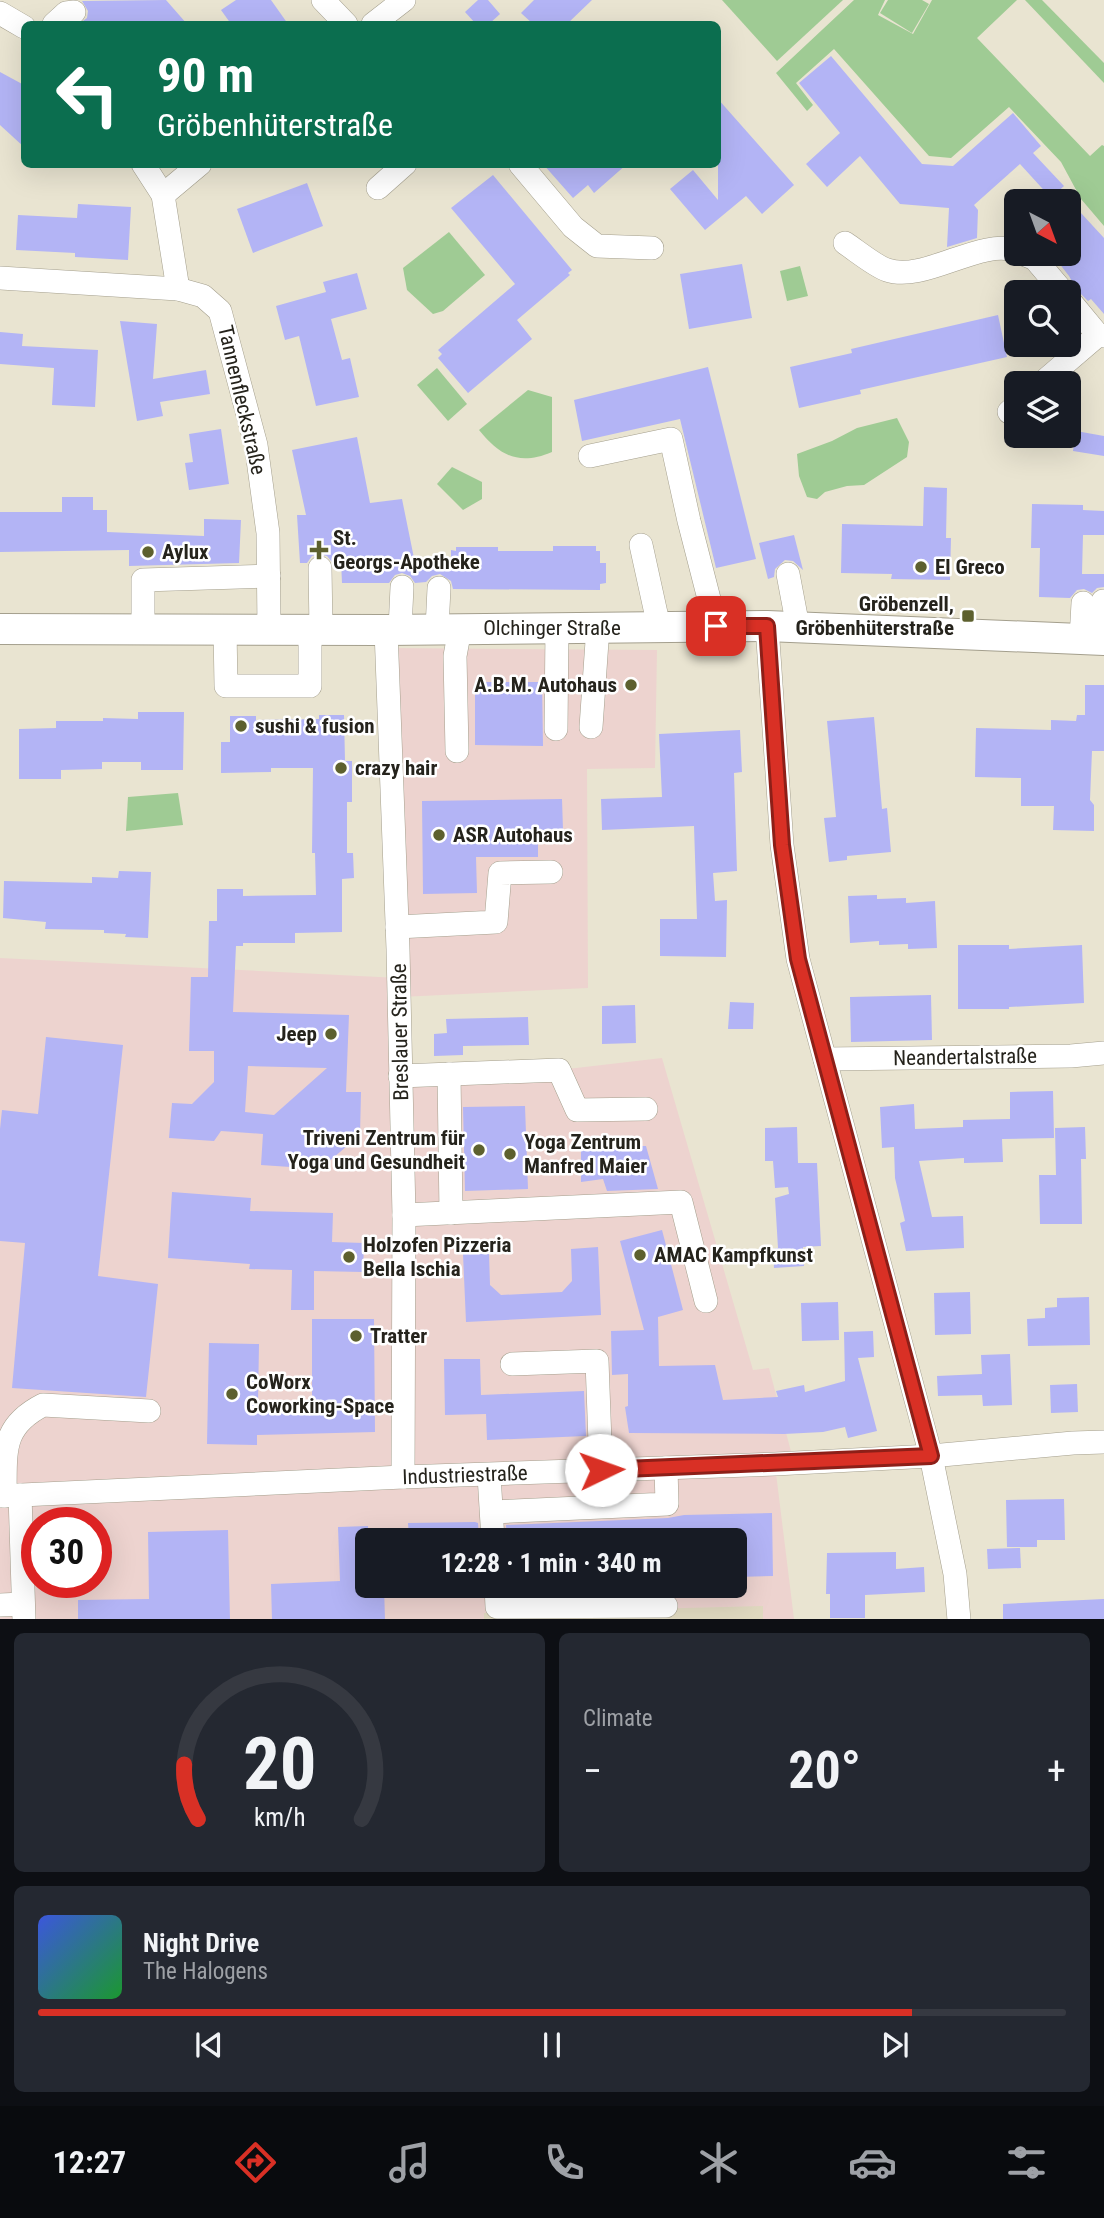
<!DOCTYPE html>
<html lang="en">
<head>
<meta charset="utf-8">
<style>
	:root { --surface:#171b24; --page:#242831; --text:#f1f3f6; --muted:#9ea1a6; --line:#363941; --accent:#d93025 }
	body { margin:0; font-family:"Roboto Condensed",sans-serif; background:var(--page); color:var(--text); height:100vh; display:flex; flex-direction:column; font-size:26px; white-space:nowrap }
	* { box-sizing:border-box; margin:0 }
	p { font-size:23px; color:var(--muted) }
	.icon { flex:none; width:38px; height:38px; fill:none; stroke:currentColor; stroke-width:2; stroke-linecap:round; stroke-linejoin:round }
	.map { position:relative; height:1619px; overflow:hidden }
	.sheet { display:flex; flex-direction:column; gap:14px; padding:14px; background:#0d0f14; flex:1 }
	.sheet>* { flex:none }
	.banner { position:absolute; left:21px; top:21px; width:700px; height:147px; border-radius:10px; box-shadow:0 7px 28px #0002; background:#0b6e4f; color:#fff; overflow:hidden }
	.needle { width:46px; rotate:139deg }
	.fabs { position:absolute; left:1004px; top:189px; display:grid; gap:14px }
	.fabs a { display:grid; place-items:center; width:77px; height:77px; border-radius:10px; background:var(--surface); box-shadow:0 7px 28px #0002; font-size:35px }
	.speed { position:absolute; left:21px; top:1507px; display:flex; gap:14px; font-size:35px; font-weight:700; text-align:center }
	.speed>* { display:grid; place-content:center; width:91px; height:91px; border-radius:50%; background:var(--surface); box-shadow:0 7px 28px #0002; line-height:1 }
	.speed .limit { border:10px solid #d22; background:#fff; color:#111 }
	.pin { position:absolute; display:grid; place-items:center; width:60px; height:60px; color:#fff; margin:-30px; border-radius:14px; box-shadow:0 4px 10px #0006 }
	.me { position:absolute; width:77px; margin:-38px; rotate:87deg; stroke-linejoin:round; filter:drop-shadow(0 0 5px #0008) }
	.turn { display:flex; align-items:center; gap:24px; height:147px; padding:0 21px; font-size:32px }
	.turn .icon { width:91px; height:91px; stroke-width:2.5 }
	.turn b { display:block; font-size:49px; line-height:60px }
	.big { font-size:52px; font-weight:700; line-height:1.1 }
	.sheet .tile { flex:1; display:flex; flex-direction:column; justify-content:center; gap:10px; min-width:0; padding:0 24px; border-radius:10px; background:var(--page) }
	.sheet .dial { align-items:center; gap:0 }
	.dial svg { height:182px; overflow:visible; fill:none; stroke:var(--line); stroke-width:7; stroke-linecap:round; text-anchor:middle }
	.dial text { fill:var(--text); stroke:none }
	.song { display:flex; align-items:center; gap:21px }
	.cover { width:84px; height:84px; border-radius:10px; background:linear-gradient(135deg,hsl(230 70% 55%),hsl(130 70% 35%)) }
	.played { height:7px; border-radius:4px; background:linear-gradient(90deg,var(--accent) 85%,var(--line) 85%) }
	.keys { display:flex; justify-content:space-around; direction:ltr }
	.heat { display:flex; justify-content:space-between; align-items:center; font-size:38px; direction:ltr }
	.sheet .tiles { flex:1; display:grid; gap:14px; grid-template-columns:1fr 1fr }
	.tile:last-child { grid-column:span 2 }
	.trip { position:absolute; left:355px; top:1528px; width:392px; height:70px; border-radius:10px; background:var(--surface); box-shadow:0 7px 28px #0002; font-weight:700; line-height:70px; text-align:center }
	.tabs { display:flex; height:112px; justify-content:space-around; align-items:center; background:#090b0e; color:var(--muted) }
	.tabs .icon { width:49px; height:49px }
	.tabs .on { color:var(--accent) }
	.tabs b { font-size:32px; color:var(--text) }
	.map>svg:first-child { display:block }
</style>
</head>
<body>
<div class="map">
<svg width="1104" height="1620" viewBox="0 0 1104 1620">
	<rect width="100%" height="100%" fill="#e9e4d1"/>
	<path fill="#edd3cf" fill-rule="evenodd" d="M386 648 657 650 655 768 587 769 588 988 400 997V1076L559 1070 662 1058 753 1370 769 1368 794 1463 775 1465 794 1619H0V958L399 978ZM37 1522H96V1582H37ZM368 1540H735V1586H368Z"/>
	<path fill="#e0d9c0" d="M763 1606V1619L484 1620V1613Z"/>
	<g fill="#9fcb94">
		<path d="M722 0H843L777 61Z"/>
		<path d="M854 0H885L878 15 913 34 932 0H1017L977 38 1090 156 1102 145 1104 146V226L1081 199 1061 162 1009 107 951 158 929 156 834 49 796 83 813 105 807 111 776 73Z"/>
		<path d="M888 0H922L929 4 912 33 880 13Z"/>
		<path d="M1025 0H1042L1104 63V83Z"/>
		<path d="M449 232 485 275 443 311 433 314 407 290 403 268Z"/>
		<path d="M800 266 808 296 787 301 780 271Z"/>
		<path d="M437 368 467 404 448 421 417 385Z"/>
		<path d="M528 390 552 397V452C519 466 500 456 479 430Z"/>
		<path d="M897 418 909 442 907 457 864 485 847 486 825 492 817 499 807 497 799 476 797 454 832 441 857 428Z"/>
		<path d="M452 467 482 482V499L463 510 437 484Z"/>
		<path d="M178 793 183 825 126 831 128 797Z"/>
	</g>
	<g fill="#b3b4f5" fill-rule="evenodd">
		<path d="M166 0 187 24H79L87 18 88 11 82 1Z"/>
		<path d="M236 0H271L288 24H231L221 10Z"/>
		<path d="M478 0H488L500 14 489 24H476L465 12Z"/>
		<path d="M534 0H592L567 24H533L521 13Z"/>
		<path d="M831 56 922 164 953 166 1013 113 1041 146 1033 153 1064 186 1051 198 1020 164 974 205 978 210 977 238 947 247 949 208 900 204 860 156 827 187 806 164 840 133 799 83Z"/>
		<path d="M0 72 24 85V147L0 125Z"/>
		<path d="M718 99 794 185 762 214 746 196 705 230 670 189 693 170 718 200Z"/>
		<path d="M543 164H627L594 193 588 185 573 198Z"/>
		<path d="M493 175 572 270 568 273 570 275 517 320 532 339 468 393 438 358 442 354 438 350 515 284 451 208Z"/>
		<path d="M307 183 323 226 253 253 237 209Z"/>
		<path d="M1069 200 1104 238V314L1091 299 1088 301 1076 289 1069 276 1052 254H1069Z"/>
		<path d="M78 204 131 207 128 260 75 257V253L16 250 18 215 77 218Z"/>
		<path d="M742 264 752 318 689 329 680 274Z"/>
		<path d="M357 273 367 309 331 319 342 360 350 358 359 397 316 406 299 336 285 340 276 306 326 292 323 282Z"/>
		<path d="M998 315 1007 357 860 390 861 394 799 408 790 367 852 353 851 349Z"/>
		<path d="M120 321 157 324 153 379 206 370 210 394 160 402 163 416 137 421Z"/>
		<path d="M0 332 23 334 22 346 98 350 95 407 52 405 54 368 0 364Z"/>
		<path d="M708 367 756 559 716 568 680 419 582 441 574 400Z"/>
		<path d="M221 429 229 484 189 490 185 463 193 462 189 434Z"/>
		<path d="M1076 431 1104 436V456L1073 451Z"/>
		<path d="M357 437 370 503 402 499 415 563 451 562V550L456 551V547H498V551H553V546H596V551H600V563H606V583L600 584V590L453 589 451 581 440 574 432 576 426 582 415 583 410 576 402 573 395 575 389 583H342L341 561 332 562 327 556 319 554 312 556 307 563H300L297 515H306L292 450Z"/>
		<path d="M924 487 947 488 946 538H951L950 580 891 579 892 574 841 573 842 524 923 526Z"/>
		<path d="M62 497H93V510H107V532L204 536V519L241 520 239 563 129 566V550L0 552V512H62Z"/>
		<path d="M1032 504 1083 505V510L1104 511V535H1083L1082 574H1104V587L1097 588 1092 593 1084 589 1077 590 1070 598 1039 597 1040 548H1031Z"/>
		<path d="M794 535 803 570 793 561 785 560 775 569 774 577 768 579 759 543Z"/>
		<path d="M475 682H542L543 746 475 745Z"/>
		<path d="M1085 685H1104V751H1092L1090 800 1094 805V831L1053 830 1054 806H1021V778L975 777 976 728 1051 730V720L1076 721 1077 715H1085Z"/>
		<path d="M138 712H184L183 770H141V762H102V769L61 770V779H19V729L56 728V721H103V718L138 719Z"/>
		<path d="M319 715H344L345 761H352V802H347V853H353L354 878 342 879V932L295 933V943H243V946H236L233 1012 349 1015 346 1092H361L360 1135 320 1169 261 1165 263 1134 221 1131 214 1141 169 1138 172 1103 192 1104 214 1082V1051H189L191 977H208L209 921H217V889H243V896L316 895 315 853H312L313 768H271V772L221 773V742H230V716H256V720L319 719ZM248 1066 327 1068 274 1115 245 1112Z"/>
		<path d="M874 717 882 809 887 808 891 852 847 856V860L829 862 824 818 836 817 827 721Z"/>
		<path d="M740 730 742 772 734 773 737 871 713 873 715 901 727 900 726 957 660 956V919H697L694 826 602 830 601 799 662 797 659 734Z"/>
		<path d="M562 799 563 830H538V857H476L477 893 423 894 422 801Z"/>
		<path d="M119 871 151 872 148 938 125 937 126 934 104 933V930L45 929 46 922 3 918 4 881 92 883V877L118 878Z"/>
		<path d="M877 895V899L906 898V903L935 901 937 948 908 949V944L879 945V941L850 943 848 896Z"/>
		<path d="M958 945H1009V949L1082 945 1084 1003 1009 1007V1009H958Z"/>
		<path d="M931 995 932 1040 851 1042 850 997Z"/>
		<path d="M730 1002 754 1003 753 1029H728Z"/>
		<path d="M635 1005 636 1043 602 1044V1006Z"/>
		<path d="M528 1017 529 1045 463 1046V1055L434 1056V1034L447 1033 446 1019Z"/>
		<path d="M46 1037 123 1045 98 1276 158 1284 146 1397 12 1388 25 1243 0 1241V1129L2 1110 38 1114Z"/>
		<path d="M1053 1091 1054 1138 1002 1139 1003 1162 964 1163V1158L919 1161 932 1217 963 1216 964 1248 906 1251 900 1223 905 1221 895 1178 894 1147 882 1148 880 1107 914 1104 915 1129 963 1127V1120L1010 1119V1092Z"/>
		<path d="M525 1106 528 1189 465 1191 463 1107Z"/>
		<path d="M797 1127 798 1163H817L821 1246 803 1247 804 1266 774 1268 773 1249 778 1248 775 1198 789 1194 788 1187 775 1188 773 1161H765V1128Z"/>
		<path d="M1085 1127 1086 1159H1081L1082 1224H1040L1039 1175H1056L1055 1128Z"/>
		<path d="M581 1146H646L658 1189 607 1191 603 1179 581 1182Z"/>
		<path d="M172 1192 251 1198 250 1211 333 1213 332 1242 364 1243 363 1272 314 1271V1310H291L292 1270 249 1269 250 1264 168 1258Z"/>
		<path d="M662 1230 683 1310 658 1317 659 1366 715 1365 723 1400 778 1397 776 1391 804 1385 805 1392 845 1381 844 1332 873 1331 874 1357 858 1358 877 1431 848 1438 845 1427 823 1432 784 1434 629 1433 625 1407 628 1406V1374L612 1375 611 1331 644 1330 620 1241Z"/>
		<path d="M598 1247 601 1315 466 1322 463 1254 489 1253 490 1285 501 1295 562 1292 572 1281 571 1249Z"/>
		<path d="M970 1292 971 1334 935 1335 934 1293Z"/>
		<path d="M1089 1297 1090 1345 1028 1346 1027 1319 1045 1318V1308L1057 1307V1298Z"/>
		<path d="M838 1302 839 1340 802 1341 801 1303Z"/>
		<path d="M312 1319H374L375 1432 257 1435V1445L207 1444 209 1343 259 1344 258 1403 312 1402Z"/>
		<path d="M1010 1354 1012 1405 983 1406 982 1395 938 1396 937 1376 982 1374 981 1355Z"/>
		<path d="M444 1359H480L481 1395 584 1391 586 1436 487 1440 486 1414 445 1415Z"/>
		<path d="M1077 1384 1078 1412 1051 1413 1050 1385Z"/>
		<path d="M1064 1499 1065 1540H1037V1547H1007L1006 1500Z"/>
		<path d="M772 1513 773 1576 735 1577V1540H507L506 1525 668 1518 684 1515Z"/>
		<path d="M475 1522 478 1523 479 1540H409L408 1523Z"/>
		<path d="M368 1526V1586H384L385 1620H272L271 1584 340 1581 338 1527Z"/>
		<path d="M228 1530 230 1620H78V1600L149 1599 148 1532Z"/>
		<path d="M1020 1548 1021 1568 988 1569 987 1549Z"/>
		<path d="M896 1552V1569L924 1567 925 1592 865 1595V1618H830V1594H826L827 1553Z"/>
		<path d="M1104 1599V1620H1003V1604Z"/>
	</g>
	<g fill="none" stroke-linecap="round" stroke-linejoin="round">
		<defs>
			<g id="minor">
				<path d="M323 0 346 24"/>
				<path d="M0 13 24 27"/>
				<path d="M54 24 66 13 74 12"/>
				<path d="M373 24 404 0"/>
				<path d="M143 164 163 195 178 289"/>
				<path d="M520 164 573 227 597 246 652 248"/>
				<path d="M378 188 405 164"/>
				<path d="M163 195 200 164"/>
				<path d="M845 243C857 251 875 266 887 270 925 283 981 237 1017 251"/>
				<path d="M1023 254 1035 259 1063 292"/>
				<path d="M0 278 178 289 203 296 220 311 256 445 268 533 269 629"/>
				<path d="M1069 300 1098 335"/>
				<path d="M1042 383 1098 335 1104 336"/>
				<path d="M1009 412 1017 405"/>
				<path d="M590 456 671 439 689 521 716 626"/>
				<path d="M641 545 659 627"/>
				<path d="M320 568 321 629"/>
				<path d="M788 574 798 627"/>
				<path d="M767 626 782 845 798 959 931 1456 955 1574 959 1620"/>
				<path d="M143 629V580L269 576"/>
				<path d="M225 629 226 686H310V629"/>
				<path d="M400 629 402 587"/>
				<path d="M437 629 439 588"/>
				<path d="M386 630 398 949 404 1215 403 1477"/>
				<path d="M1081 639 1083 603"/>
				<path d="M1101 639 1103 601"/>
				<path d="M591 727 598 627"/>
				<path d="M556 729 557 628"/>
				<path d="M457 751 455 656 460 629"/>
				<path d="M397 927 496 922 500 873 551 872"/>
				<path d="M825 1059 1071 1056 1104 1053"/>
				<path d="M449 1074 451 1213"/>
				<path d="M400 1076 559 1070 577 1110 646 1109"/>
				<path d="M404 1215 681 1202 706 1301"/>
				<path d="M512 1364 597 1361 601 1470"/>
				<path d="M489 1475 493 1540"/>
				<path d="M20 1495 24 1620"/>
				<path d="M0 1496 403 1477 775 1464 931 1456 1073 1443 1104 1442"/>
				<path d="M5 1496C6 1453 0 1427 43 1405L149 1411"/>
				<path d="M492 1512 667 1504 666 1468"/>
				<path d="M496 1586 497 1607 666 1606"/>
				<path d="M0 1605 23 1604"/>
			</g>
			<path id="major" d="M0 629 386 630 767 626 1104 640"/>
		</defs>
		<use href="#minor" stroke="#a49f8d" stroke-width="24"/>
		<use href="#major" stroke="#a49f8d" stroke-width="32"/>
		<use href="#minor" stroke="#fff" stroke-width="23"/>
		<use href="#major" stroke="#fff" stroke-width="30"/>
	</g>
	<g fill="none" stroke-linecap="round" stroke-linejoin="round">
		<defs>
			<path id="route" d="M601 1470 931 1456 798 959 782 845 767 626H716"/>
		</defs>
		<use href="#route" stroke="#8d1f18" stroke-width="18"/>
		<use href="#route" stroke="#d93025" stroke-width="12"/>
	</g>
	<g fill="#5d602e" stroke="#fff" stroke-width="2.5">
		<path d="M315.5 539.5h7v7h7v7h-7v7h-7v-7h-7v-7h7z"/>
		<circle cx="148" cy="552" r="7"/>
		<circle cx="921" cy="567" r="7"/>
		<rect x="961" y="609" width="14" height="14" rx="3.5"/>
		<circle cx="631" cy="685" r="7"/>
		<circle cx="241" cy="726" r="7"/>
		<circle cx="341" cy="768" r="7"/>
		<circle cx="439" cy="835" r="7"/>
		<circle cx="331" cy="1034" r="7"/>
		<circle cx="479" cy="1150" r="7"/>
		<circle cx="510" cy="1154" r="7"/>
		<circle cx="640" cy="1255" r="7"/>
		<circle cx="349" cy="1257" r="7"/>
		<circle cx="356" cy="1336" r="7"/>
		<circle cx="232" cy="1394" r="7"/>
	</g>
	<g text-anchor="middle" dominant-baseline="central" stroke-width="5" stroke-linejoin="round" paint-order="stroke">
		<g font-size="21" fill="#25231c" stroke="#fff">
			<text transform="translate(242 400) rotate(77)">Tannenfleckstraße</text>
			<text x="552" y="628">Olchinger Straße</text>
			<text transform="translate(400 1032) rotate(-91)">Breslauer Straße</text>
			<text transform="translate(965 1057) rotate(-1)">Neandertalstraße</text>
			<text transform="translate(465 1475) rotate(-2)">Industriestraße</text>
		</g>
		<g font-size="21" font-weight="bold" fill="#25231c" stroke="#fff" text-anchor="start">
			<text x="333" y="538">St.<tspan x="333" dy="24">Georgs-Apotheke</tspan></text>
			<text x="162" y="552">Aylux</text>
			<text x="935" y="567">El Greco</text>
			<text x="954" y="604" text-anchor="end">Gröbenzell,<tspan x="954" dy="24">Gröbenhüterstraße</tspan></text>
			<text x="617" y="685" text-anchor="end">A.B.M. Autohaus</text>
			<text x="255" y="726">sushi &amp; fusion</text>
			<text x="355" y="768">crazy hair</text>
			<text x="453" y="835">ASR Autohaus</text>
			<text x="317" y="1034" text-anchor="end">Jeep</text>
			<text x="465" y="1138" text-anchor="end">Triveni Zentrum für<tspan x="465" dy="24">Yoga und Gesundheit</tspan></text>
			<text x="524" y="1142">Yoga Zentrum<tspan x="524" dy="24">Manfred Maier</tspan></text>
			<text x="363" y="1245">Holzofen Pizzeria<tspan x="363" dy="24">Bella Ischia</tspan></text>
			<text x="654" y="1255">AMAC Kampfkunst</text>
			<text x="370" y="1336">Tratter</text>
			<text x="246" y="1382">CoWorx<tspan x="246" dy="24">Coworking-Space</tspan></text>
		</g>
	</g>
</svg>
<div class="fabs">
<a><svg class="needle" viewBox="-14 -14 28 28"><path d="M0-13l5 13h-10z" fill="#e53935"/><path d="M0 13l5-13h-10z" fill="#9ea1a6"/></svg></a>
<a><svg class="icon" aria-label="search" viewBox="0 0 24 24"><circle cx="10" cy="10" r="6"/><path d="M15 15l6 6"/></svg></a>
<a><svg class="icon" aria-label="layers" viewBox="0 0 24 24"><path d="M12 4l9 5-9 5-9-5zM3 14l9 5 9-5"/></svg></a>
</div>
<div class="speed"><div class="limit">30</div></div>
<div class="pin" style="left:716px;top:626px;background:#d93025"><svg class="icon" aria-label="arrive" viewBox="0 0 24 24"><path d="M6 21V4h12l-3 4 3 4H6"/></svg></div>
<svg class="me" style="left:601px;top:1470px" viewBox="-20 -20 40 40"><circle r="19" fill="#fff"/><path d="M0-13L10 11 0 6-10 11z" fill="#d93025"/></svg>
<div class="trip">12:28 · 1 min · 340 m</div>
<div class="banner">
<div class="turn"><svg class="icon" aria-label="left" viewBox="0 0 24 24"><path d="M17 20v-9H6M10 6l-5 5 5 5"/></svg><div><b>90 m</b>Gröbenhüterstraße</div></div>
</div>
</div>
<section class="sheet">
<div class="tiles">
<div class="tile dial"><svg viewBox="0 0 100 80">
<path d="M14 69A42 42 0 1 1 86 69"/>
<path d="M14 69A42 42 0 0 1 8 45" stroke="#d93025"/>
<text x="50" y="56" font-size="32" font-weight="700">20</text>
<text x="50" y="72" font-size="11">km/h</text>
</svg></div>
<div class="tile"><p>Climate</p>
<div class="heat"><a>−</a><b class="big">20°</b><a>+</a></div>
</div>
<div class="tile">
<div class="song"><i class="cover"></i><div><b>Night Drive</b><p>The Halogens</p></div></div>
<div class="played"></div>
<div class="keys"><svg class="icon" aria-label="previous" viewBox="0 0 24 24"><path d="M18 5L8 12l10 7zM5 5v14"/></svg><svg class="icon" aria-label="pause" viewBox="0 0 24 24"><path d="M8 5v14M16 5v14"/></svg><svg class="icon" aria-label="next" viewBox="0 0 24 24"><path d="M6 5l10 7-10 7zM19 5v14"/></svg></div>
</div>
</div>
</section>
<nav class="tabs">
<b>12:27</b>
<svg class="icon on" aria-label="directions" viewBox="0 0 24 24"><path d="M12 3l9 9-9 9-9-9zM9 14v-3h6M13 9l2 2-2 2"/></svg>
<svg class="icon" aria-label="music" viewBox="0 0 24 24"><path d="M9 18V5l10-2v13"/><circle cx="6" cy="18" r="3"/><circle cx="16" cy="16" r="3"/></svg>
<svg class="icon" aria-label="phone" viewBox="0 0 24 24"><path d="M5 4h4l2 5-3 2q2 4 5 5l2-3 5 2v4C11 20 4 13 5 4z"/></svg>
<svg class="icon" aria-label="climate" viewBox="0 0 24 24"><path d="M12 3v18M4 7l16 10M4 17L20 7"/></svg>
<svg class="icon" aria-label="car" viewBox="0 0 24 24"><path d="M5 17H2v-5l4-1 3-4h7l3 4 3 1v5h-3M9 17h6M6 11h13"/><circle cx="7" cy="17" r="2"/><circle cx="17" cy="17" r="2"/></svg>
<svg class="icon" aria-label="filters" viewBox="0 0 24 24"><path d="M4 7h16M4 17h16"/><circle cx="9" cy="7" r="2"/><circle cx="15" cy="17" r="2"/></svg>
</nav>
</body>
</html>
